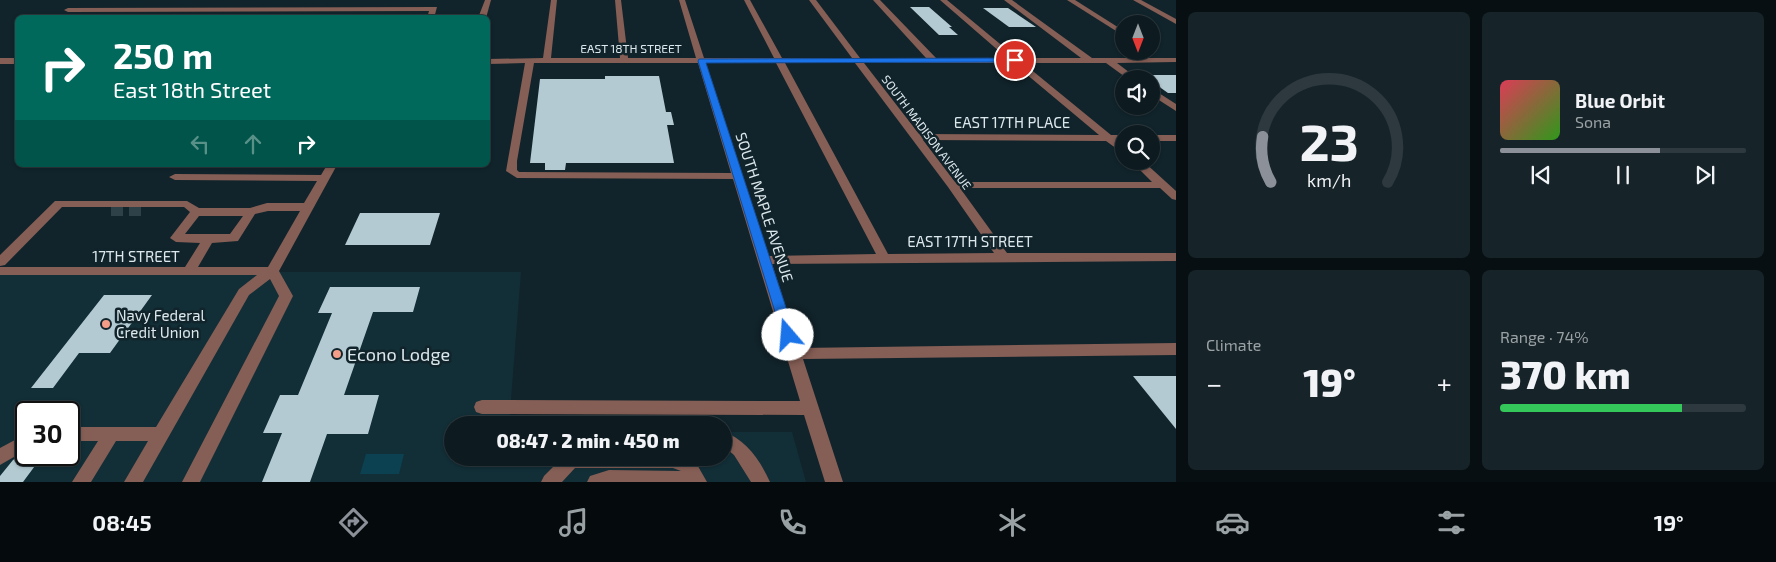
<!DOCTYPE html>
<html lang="en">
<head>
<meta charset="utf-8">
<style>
	:root { --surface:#0d1b20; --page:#162429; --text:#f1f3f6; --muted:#9aa1a5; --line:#2d393e; --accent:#8c9099 }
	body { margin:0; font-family:"Exo 2",sans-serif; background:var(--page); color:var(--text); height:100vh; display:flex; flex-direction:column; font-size:19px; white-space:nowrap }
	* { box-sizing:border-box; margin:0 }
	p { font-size:16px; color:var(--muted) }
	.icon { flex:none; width:28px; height:28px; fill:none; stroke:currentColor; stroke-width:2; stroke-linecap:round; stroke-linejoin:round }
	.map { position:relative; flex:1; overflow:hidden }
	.details { display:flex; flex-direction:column; gap:12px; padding:12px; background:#070f12; width:600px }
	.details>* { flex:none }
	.banner { position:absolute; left:15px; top:15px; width:475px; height:152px; border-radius:8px; box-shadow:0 1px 4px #0004,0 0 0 1px var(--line); background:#00695c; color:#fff; overflow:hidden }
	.needle { width:32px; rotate:180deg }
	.buttons { position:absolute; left:1115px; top:15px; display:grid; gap:10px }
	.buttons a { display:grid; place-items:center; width:45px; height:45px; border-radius:50%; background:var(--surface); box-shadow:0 1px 4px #0004,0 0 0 1px var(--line); font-size:25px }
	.speed { position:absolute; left:15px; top:401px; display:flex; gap:10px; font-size:25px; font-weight:700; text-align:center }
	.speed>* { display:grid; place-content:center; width:65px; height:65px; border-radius:50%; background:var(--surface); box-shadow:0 1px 4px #0004,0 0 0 1px var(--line); line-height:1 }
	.speed .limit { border:2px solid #111; border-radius:8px; background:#fff; color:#111 }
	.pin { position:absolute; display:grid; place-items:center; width:42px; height:42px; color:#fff; margin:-21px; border:2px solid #fff; border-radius:50%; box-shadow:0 1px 5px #0007 }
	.me { position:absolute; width:55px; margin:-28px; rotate:342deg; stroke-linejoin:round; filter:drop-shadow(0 0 4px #0008) }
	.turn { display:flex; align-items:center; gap:18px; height:105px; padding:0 15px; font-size:22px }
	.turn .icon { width:65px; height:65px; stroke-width:2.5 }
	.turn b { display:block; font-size:35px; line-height:42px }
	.lanes { display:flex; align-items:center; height:48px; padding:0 15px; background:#0003; justify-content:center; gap:25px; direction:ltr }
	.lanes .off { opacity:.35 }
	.big { font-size:38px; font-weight:800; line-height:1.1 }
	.details .card { flex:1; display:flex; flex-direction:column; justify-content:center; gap:8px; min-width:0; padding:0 18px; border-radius:8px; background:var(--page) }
	.details .dial { align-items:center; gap:0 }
	.dial svg { height:130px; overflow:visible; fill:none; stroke:var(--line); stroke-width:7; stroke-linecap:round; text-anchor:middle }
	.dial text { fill:var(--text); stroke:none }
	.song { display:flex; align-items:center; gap:15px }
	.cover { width:60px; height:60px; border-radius:8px; background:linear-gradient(135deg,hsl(350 70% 55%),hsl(110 70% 35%)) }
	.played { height:5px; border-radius:2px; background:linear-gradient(90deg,var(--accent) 65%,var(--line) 65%) }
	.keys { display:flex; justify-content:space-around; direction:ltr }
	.heat { display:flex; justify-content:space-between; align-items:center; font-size:28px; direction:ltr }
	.charge { height:8px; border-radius:4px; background:linear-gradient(90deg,#34c759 74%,var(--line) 0) }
	.details .tiles { flex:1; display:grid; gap:12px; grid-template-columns:repeat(2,1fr) }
	.trip { position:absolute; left:444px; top:416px; width:288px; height:50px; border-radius:25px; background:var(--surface); box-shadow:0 1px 4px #0004,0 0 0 1px var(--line); font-weight:800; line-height:50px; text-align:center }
	.menu { display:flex; height:80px; justify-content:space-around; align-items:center; background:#050b0d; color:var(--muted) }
	.menu .icon { width:35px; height:35px }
	.menu .selected { color:var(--accent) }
	.menu b { font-size:22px; color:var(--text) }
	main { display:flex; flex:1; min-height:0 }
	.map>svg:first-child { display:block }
</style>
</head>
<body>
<main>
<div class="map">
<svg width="1176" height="482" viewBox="0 0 1176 482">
	<rect width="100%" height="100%" fill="#11242b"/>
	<path fill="#122e37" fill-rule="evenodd" d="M0 272H521L509 425H452V458H722L723 432H792L806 482H0ZM26 412H69V455H26Z"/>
	<path fill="#0c4151" d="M366 454H404L399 474H360Z"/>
	<g fill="#b3cad3">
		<path d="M910 7H929L952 27H949L958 35H939Z"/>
		<path d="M983 8H1008L1036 27H1009Z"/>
		<path d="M1142 75H1176V93H1168L1151 81V79Z"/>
		<path d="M605 76H659L666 112H671L674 125H667L674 163H566L565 170H545V163H530L540 79H605Z"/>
		<path d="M360 213H440L430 245H345Z"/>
		<path d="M330 287H420L413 312H373L344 395H379L368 434H327L310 482H262L282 433H263L280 395H298L332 313H318Z"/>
		<path d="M104 295H152L110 353H79L53 388H31Z"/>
		<path d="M1133 376H1176V429Z"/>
		<path d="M26 452V455H43L23 482H0V476L13 460Z"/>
	</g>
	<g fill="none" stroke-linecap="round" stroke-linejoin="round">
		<path stroke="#2f4148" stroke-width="12" stroke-dasharray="12 6" stroke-linecap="butt" d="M111 210H144"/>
		<g fill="#855e55" fill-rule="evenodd">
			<path d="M485 0H491L486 18H478Z"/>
			<path d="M551 0H557L551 58H620L615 0H621L628 58H696L679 0H685L704 58H774L744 0H750L782 58H852L809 0H816L860 58H926L873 0H880L936 58H1007L940 0H947L1017 58H1081L1004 0H1012L1092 58H1176V62L1117 63 1138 79H1128L1106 63H1023L1111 135H1124V141H1118L1124 146V154L1106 141 923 140 955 182H1152L1131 161H1143L1176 191V200L1172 199 1160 188H960L1007 253H1176V261L772 264 799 348 1176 343V355L803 359 843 482H825L804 415 482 414 476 412 474 407 476 402 482 400 800 401 733 179 517 178 506 171 525 63 488 64V59L543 58ZM534 63H698L731 173 519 172 517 170V161ZM706 63H776L876 254 769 256ZM785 63H855L948 187 994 253 888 254ZM864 63H1013L1099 135 919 134Z"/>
			<path d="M1067 0H1075L1124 31V36Z"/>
			<path d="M1133 0H1141L1176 19V24Z"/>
			<path d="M437 7 434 18H427L429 11 68 12 64 10 68 8Z"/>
			<rect x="0" y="58" width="18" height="6"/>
			<path d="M1151 88 1176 104V111L1151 95Z"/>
			<rect x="1151" y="135" width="25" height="6"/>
			<path d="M327 165H337L279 271 293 296 200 482H182L279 296 270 279 249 295 143 482H124L148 441H116L91 482H72L98 441H69V427H156L239 289 257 275H0V267H185L200 243 176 242 170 238 190 212 184 207H62L5 265 0 266V255L55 201H187L199 208H250L267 203H304L317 181 175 180 169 177 175 174 321 175ZM268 211H300L268 267H198L212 243 238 241 255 214ZM199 216H243L230 234H185Z"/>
			<path d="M722 431C746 439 760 460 770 482H751L734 455 722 445Z"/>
			<path d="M26 434V450L0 465V448Z"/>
			<path d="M562 458H687L695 461 707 482H587L590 476 609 470 681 471 673 468H575L562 482H541L544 476Z"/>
		</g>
	</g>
	<path fill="#1a73e8" stroke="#114b97" d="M1015 58 1018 59V62L706 63 795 335 793 338H783L698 61 699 59Z"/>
	<g fill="#f49e89" stroke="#11242b" stroke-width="2">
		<circle cx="106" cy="324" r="5"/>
		<circle cx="337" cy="354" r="5"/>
	</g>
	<g text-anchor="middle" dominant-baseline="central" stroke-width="5" stroke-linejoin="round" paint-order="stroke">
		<g font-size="12" fill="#dce8ec" stroke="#11242b">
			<text x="631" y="48">EAST 18TH STREET</text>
			<text transform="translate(927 132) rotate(53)">SOUTH MADISON AVENUE</text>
		</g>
		<g font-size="15" fill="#dce8ec" stroke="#11242b">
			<text x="1012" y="122">EAST 17TH PLACE</text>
			<text transform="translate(765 207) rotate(72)">SOUTH MAPLE AVENUE</text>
			<text x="970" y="241">EAST 17TH STREET</text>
			<text x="136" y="256">17TH STREET</text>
		</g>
		<g font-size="15" fill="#dce8ec" stroke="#11242b" text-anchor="start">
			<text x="116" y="315">Navy Federal<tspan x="116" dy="17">Credit Union</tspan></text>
		</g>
		<g font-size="18" fill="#dce8ec" stroke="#11242b" text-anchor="start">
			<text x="347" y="354">Econo Lodge</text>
		</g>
	</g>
</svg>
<div class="buttons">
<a><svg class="needle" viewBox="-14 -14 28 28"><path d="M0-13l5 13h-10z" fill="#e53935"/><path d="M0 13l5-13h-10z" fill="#9aa1a5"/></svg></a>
<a><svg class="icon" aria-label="sound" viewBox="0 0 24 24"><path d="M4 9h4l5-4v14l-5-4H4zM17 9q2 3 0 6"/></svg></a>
<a><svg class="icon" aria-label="search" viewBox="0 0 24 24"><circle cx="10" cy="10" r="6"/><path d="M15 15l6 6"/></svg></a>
</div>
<div class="speed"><div class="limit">30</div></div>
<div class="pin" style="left:1015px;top:60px;background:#d93025"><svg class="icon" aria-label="arrive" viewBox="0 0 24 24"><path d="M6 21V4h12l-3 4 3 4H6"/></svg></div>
<svg class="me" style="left:788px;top:335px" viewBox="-20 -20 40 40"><circle r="19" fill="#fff"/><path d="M0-13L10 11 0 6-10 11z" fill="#1a73e8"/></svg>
<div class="trip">08:47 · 2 min · 450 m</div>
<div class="banner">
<div class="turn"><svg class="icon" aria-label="right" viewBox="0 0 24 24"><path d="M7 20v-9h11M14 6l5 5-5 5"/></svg><div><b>250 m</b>East 18th Street</div></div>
<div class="lanes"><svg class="icon off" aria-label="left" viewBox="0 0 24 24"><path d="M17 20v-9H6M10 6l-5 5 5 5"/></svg><svg class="icon off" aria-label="ahead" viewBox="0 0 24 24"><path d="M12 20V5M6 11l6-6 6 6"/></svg><svg class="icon" aria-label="right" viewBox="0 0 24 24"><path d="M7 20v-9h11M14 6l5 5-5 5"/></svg></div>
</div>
</div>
<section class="details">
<div class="tiles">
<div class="card dial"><svg viewBox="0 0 100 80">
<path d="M14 69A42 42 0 1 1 86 69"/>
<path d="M14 69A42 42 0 0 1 9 41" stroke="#8c9099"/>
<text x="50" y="56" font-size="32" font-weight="700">23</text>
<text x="50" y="72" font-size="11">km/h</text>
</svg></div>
<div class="card">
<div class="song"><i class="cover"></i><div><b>Blue Orbit</b><p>Sona</p></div></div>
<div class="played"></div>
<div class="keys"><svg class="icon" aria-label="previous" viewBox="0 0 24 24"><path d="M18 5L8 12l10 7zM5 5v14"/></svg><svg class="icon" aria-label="pause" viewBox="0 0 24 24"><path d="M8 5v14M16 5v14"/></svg><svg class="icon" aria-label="next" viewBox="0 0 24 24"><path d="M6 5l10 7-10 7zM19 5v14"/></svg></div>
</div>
<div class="card"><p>Climate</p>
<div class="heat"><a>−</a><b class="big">19°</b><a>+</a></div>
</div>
<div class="card"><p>Range · 74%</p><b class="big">370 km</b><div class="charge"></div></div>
</div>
</section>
</main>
<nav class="menu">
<b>08:45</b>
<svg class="icon selected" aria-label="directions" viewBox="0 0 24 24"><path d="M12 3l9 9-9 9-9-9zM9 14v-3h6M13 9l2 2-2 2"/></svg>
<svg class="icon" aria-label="music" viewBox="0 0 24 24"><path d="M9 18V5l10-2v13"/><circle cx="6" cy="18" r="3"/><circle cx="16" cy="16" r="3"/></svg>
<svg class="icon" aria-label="phone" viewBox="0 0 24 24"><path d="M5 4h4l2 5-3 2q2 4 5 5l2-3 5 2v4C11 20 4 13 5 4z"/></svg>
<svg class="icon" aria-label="climate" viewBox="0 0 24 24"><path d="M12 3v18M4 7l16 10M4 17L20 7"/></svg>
<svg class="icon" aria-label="car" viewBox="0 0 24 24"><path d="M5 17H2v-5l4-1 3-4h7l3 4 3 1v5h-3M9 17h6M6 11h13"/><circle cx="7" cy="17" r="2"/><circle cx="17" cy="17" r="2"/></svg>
<svg class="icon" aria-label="filters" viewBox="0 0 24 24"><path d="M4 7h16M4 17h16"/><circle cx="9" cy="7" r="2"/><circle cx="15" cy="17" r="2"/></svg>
<b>19°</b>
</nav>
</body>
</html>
